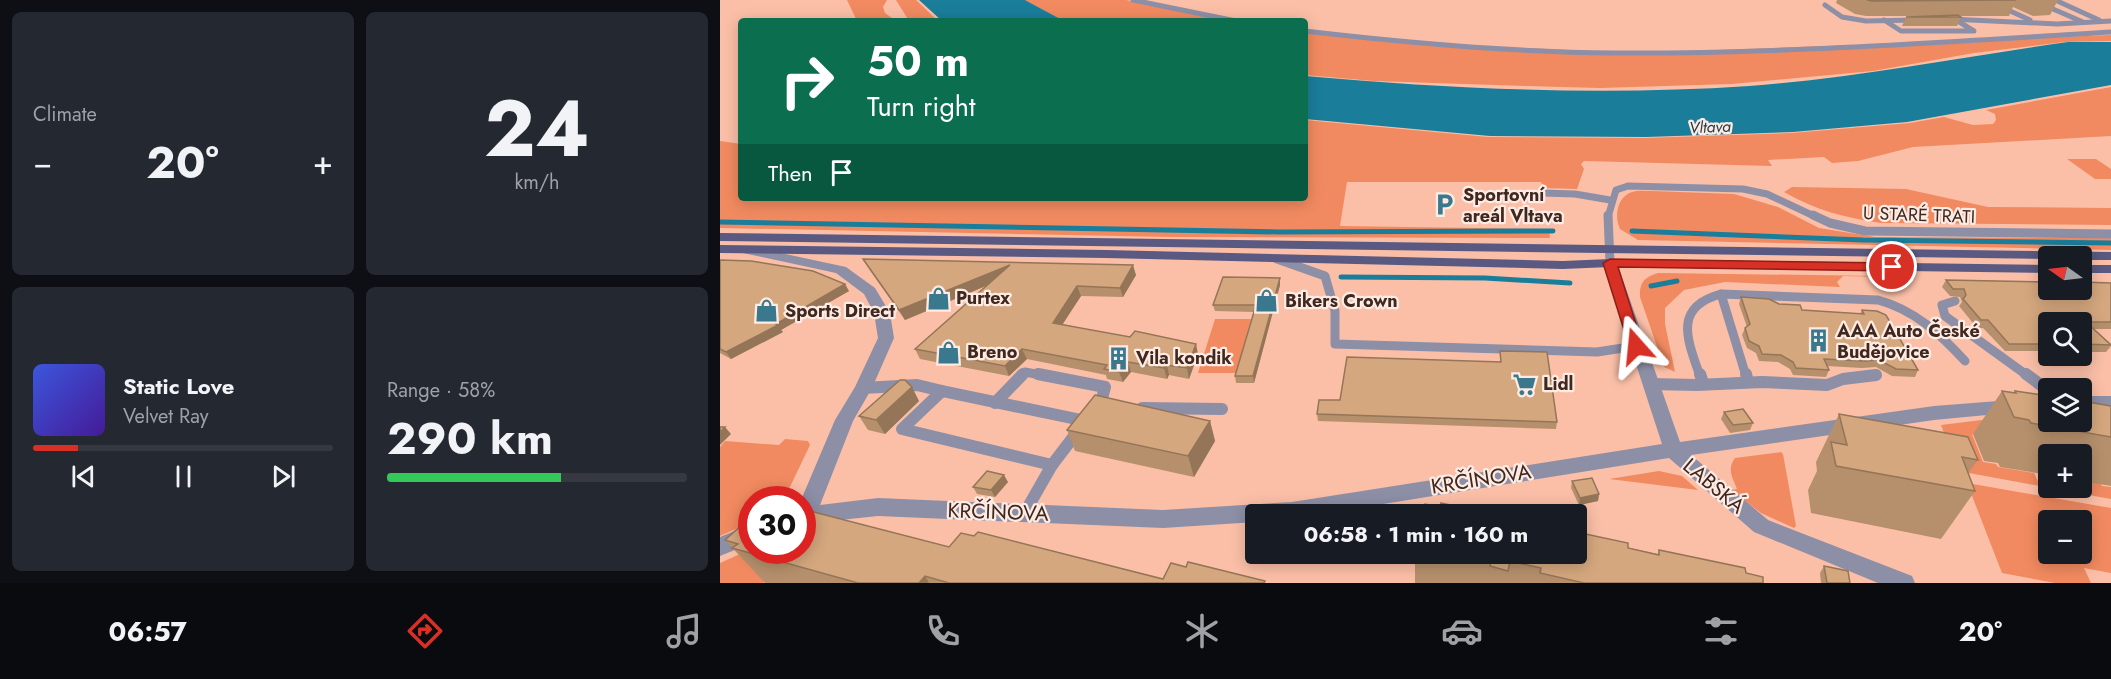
<!DOCTYPE html>
<html lang="en">
<head>
<meta charset="utf-8">
<style>
	:root { --surface:#171b24; --page:#242831; --text:#f1f3f6; --muted:#9ea1a6; --line:#363941; --accent:#d93025 }
	body { margin:0; font-family:Jost,sans-serif; background:var(--page); color:var(--text); height:100vh; display:flex; flex-direction:column; font-size:22px; white-space:nowrap }
	* { box-sizing:border-box; margin:0 }
	p { font-size:20px; color:var(--muted) }
	.icon { flex:none; width:33px; height:33px; fill:none; stroke:currentColor; stroke-width:2; stroke-linecap:round; stroke-linejoin:round }
	.map { position:relative; flex:1; overflow:hidden }
	.side { display:flex; flex-direction:column; gap:12px; padding:12px; background:#0d0f14; width:720px }
	.side>* { flex:none }
	.hud { position:absolute; left:18px; top:18px; width:570px; height:183px; border-radius:6px; box-shadow:0 3px 15px #0003; background:#0b6e4f; color:#fff; overflow:hidden }
	.needle { width:39px; rotate:284deg }
	.buttons { position:absolute; left:1318px; top:246px; display:grid; gap:12px }
	.buttons a { display:grid; place-items:center; width:54px; height:54px; border-radius:6px; background:var(--surface); box-shadow:0 3px 15px #0003; font-size:30px }
	.speed { position:absolute; left:18px; top:486px; display:flex; gap:12px; font-size:30px; font-weight:700; text-align:center }
	.speed>* { display:grid; place-content:center; width:78px; height:78px; border-radius:50%; background:var(--surface); box-shadow:0 3px 15px #0003; line-height:1 }
	.speed .limit { border:9px solid #d22; background:#fff; color:#111 }
	.pin { position:absolute; display:grid; place-items:center; width:51px; height:51px; color:#fff; margin:-26px; border:3px solid #fff; border-radius:50%; box-shadow:0 2px 6px #0007 }
	.me { position:absolute; width:66px; margin:-33px; rotate:342deg; stroke-linejoin:round; filter:drop-shadow(0 0 4px #0008) }
	.turn { display:flex; align-items:center; gap:21px; height:126px; padding:0 30px; font-size:27px }
	.turn .icon { width:78px; height:78px; stroke-width:2.5 }
	.turn b { display:block; font-size:42px; line-height:51px }
	.then { display:flex; align-items:center; height:57px; padding:0 30px; background:#0003; gap:12px; font-size:22px }
	.big { font-size:45px; font-weight:700; line-height:1.1 }
	.side .widget { flex:1; display:flex; flex-direction:column; justify-content:center; gap:9px; min-width:0; padding:0 21px; border-radius:9px; background:var(--page) }
	.side .dial { align-items:center; gap:0 }
	.dial b { font-size:78px; line-height:1 }
	.song { display:flex; align-items:center; gap:18px }
	.cover { width:72px; height:72px; border-radius:9px; background:linear-gradient(135deg,hsl(230 70% 55%),hsl(260 70% 35%)) }
	.played { height:6px; border-radius:3px; background:linear-gradient(90deg,var(--accent) 15%,var(--line) 15%) }
	.keys { display:flex; justify-content:space-around; direction:ltr }
	.heat { display:flex; justify-content:space-between; align-items:center; font-size:33px; direction:ltr }
	.charge { height:9px; border-radius:4px; background:linear-gradient(90deg,#34c759 58%,var(--line) 0) }
	.side .tiles { flex:1; display:grid; gap:12px; grid-template-columns:repeat(2,1fr) }
	.trip { position:absolute; left:525px; top:504px; width:342px; height:60px; border-radius:6px; background:var(--surface); box-shadow:0 3px 15px #0003; font-weight:700; line-height:60px; text-align:center }
	.dock { display:flex; height:96px; justify-content:space-around; align-items:center; background:#090b0e; color:var(--muted) }
	.dock .icon { width:42px; height:42px }
	.dock .on { color:var(--accent) }
	.dock b { font-size:27px; color:var(--text) }
	main { display:flex; flex:1; min-height:0 }
	.map>svg:first-child { display:block }
</style>
</head>
<body>
<main>
<section class="side">
<div class="tiles">
<div class="widget"><p>Climate</p>
<div class="heat"><a>−</a><b class="big">20°</b><a>+</a></div>
</div>
<div class="widget dial"><b>24</b><p>km/h</p></div>
<div class="widget">
<div class="song"><i class="cover"></i><div><b>Static Love</b><p>Velvet Ray</p></div></div>
<div class="played"></div>
<div class="keys"><svg class="icon" aria-label="previous" viewBox="0 0 24 24"><path d="M18 5L8 12l10 7zM5 5v14"/></svg><svg class="icon" aria-label="pause" viewBox="0 0 24 24"><path d="M8 5v14M16 5v14"/></svg><svg class="icon" aria-label="next" viewBox="0 0 24 24"><path d="M6 5l10 7-10 7zM19 5v14"/></svg></div>
</div>
<div class="widget"><p>Range · 58%</p><b class="big">290 km</b><div class="charge"></div></div>
</div>
</section>
<div class="map">
<svg width="1391" height="583" viewBox="0 0 1391 583">
	<rect width="100%" height="100%" fill="#fbbfa7"/>
	<g fill="#f18a60" fill-rule="evenodd">
		<path d="M127 0H167L163 7 165 13 176 21H137Z"/>
		<path d="M176 0H196L218 21H189Z"/>
		<path d="M305 0H406L506 21H344Z"/>
		<path d="M585 33 679 43 923 53 1391 35V41L1344 42 1254 53 1153 71 1012 84 880 88 805 86 654 81 585 75Z"/>
		<path d="M1391 87V136L1193 147 1138 161 1112 163 1104 157 1048 160 1052 166 864 161 861 164 864 169 857 189 824 188 821 182H627L620 226 829 229 830 238 451 237 0 228V141L21 144V198H585V120L768 137 924 138 1072 133 1190 123 1224 117 1253 125 1273 124 1276 120 1275 114 1266 110Z"/>
		<path d="M1347 159H1376L1391 169V179H1375Z"/>
		<path d="M1072 187 1186 189 1268 207 1391 208V225L1161 223C1126 218 1095 210 1064 192Z"/>
		<path d="M932 191 1014 194 1058 207 1099 228 1155 237 1391 238V250L918 240 900 229C894 216 897 197 912 192 918 190 926 191 932 191Z"/>
		<path d="M938 273 1161 276 1162 277 1123 276 1117 282 1120 287 1005 282 964 290 945 308V324L955 372 944 367 920 297C919 282 925 277 938 273Z"/>
		<path d="M495 319H531L516 373H478Z"/>
		<path d="M1294 416 1265 435 1252 434 1263 462 1276 464 1278 467 1314 473 1320 486 1238 471 1221 425Z"/>
		<path d="M65 439 88 441 90 445 68 491 61 499 32 500 31 522 0 536V447L5 441 59 445Z"/>
		<path d="M1061 452 1063 454 1076 526 1074 528 1041 513 1011 490 1017 489C1012 477 1007 469 1015 458Z"/>
		<path d="M939 471 962 476 978 490 889 479Z"/>
		<path d="M1322 475 1329 476V488H1362V479L1380 482 1382 486 1391 487V499L1329 488Z"/>
		<path d="M1247 483 1391 508V573L1364 568 1371 583H1335L1282 573ZM1329 520H1362V554H1329Z"/>
		<path d="M31 549 76 551 43 583H0V563Z"/>
	</g>
	<g fill="#1a7e9b">
		<path d="M199 0H305L344 21H222Z"/>
		<path d="M1348 42H1391V85L1187 122 1073 132 926 137 770 136 585 119V76C732 89 881 96 1029 86 1136 78 1242 57 1348 42Z"/>
	</g>
	<g fill="none" stroke-linecap="round" stroke-linejoin="round">
		<g stroke="#1a7e9b" stroke-width="5">
			<path d="M0 222 559 232 833 231"/>
			<path d="M912 231 1143 240 1391 243"/>
			<path d="M621 277 765 278 850 283"/>
			<path d="M931 286 957 281"/>
		</g>
		<g stroke="#8d8fa6" stroke-width="5">
			<path d="M413 0 516 21"/>
			<path d="M1266 0 1310 20"/>
			<path d="M1335 0 1379 20"/>
			<path d="M1105 5 1122 17 1146 21 1197 20"/>
			<path d="M1326 6 1363 22"/>
			<path d="M1229 19 1337 24 1391 21"/>
			<path d="M1164 20 1181 31H1254L1236 20"/>
			<path d="M585 31C687 43 790 52 893 53 1059 54 1225 42 1391 32"/>
		</g>
		<g stroke="#8d8fa6" stroke-width="7">
			<path d="M823 193 855 194 890 200"/>
			<path d="M888 217 896 190 908 186 1023 189 1047 194 1096 217"/>
		</g>
		<g stroke="#8d8fa6" stroke-width="9">
			<path d="M888 215 890 263"/>
			<path d="M1093 215 1110 223 1145 231 1391 234"/>
			<path d="M557 259 605 276 615 311V344L877 352 916 346"/>
			<path d="M1235 301 1222 305 1225 316 1308 376"/>
			<path d="M301 376 305 372 326 376"/>
			<path d="M980 376C967 339 953 307 1001 294"/>
			<path d="M1026 376 1001 294 1158 300C1195 310 1220 334 1245 361"/>
			<path d="M1148 376 1156 375"/>
		</g>
		<g stroke="#8d8fa6" stroke-width="12">
			<path d="M318 374 385 387 380 406"/>
			<path d="M980 374 983 383"/>
			<path d="M1026 374 1028 382"/>
			<path d="M1306 374 1329 391"/>
			<path d="M929 384 977 385 1042 382 1107 385 1123 379 1156 375"/>
			<path d="M143 388 197 385 222 391 182 429 332 465 358 431"/>
			<path d="M222 391 366 421"/>
			<path d="M275 403 303 374"/>
			<path d="M422 408 502 409"/>
			<path d="M304 514 332 465"/>
		</g>
		<g fill="#8d8fa6" fill-rule="evenodd">
			<path d="M28 246 126 267 155 288 170 313 174 338 152 388 133 421 100 505 158 498 443 510 572 502 942 444 883 263 890 259 897 263 960 442 1214 406 1329 397V409L1214 420 971 455 1048 520 1192 576 1195 583H1158L1034 532 949 458 601 514H536V522L443 528 158 516 101 522 82 527 81 500 115 420 135 387 158 338 154 313 144 294 116 273 23 253 21 250 23 247Z"/>
			<rect x="1362" y="396" width="29" height="12"/>
			<path d="M32 524V543L0 556V537Z"/>
		</g>
		<g fill="#595982" fill-rule="evenodd">
			<path d="M0 233 1391 252V260H1362V256H1329V259L0 241Z"/>
			<path d="M0 245 386 250 843 261 890 259 1329 265V273L890 267 843 269 386 258 0 253Z"/>
			<rect x="1362" y="265" width="29" height="8"/>
		</g>
	</g>
	<g fill="#b6906c">
		<path d="M1117 0H1338L1330 15 1313 16 1293 7 1289 16H1239L1241 17 1237 26H1182L1186 17 1216 16H1146L1135 14 1116 3Z"/>
		<path d="M143 259 416 275 403 297 361 296 342 324 478 354 469 379 449 375 447 379 411 372 403 382 387 379 386 375 307 359 289 376 200 359 195 349 266 286 185 320 149 269Z"/>
		<path d="M0 260 129 291 61 330 63 332 11 359 0 353Z"/>
		<path d="M560 278V285L534 383H516L515 376 534 312 495 311 493 305Z"/>
		<path d="M1226 280 1391 283V329H1374L1391 344V346L1386 352H1362V322H1329V351H1285L1263 328H1257L1239 306 1242 302 1240 297 1230 296 1222 287Z"/>
		<path d="M1021 297 1059 304 1082 310 1140 314 1142 310 1198 370 1195 377 1172 376 1156 367 1142 368 1107 366 1109 370 1106 377 1073 375 1070 369 1058 362 1039 361 1036 353 1027 348 1022 335 1025 328 1027 327 1019 304Z"/>
		<path d="M780 351 837 422 836 429 598 421 597 414 620 400 780 362Z"/>
		<path d="M1282 391 1293 393 1295 391 1391 437V486L1362 481V454H1329V475L1280 467 1278 463 1264 461 1253 434Z"/>
		<path d="M199 401 165 434 148 430 139 416Z"/>
		<path d="M1004 412 1033 423 1030 430 1010 433 1001 419Z"/>
		<path d="M1119 414 1258 460 1248 473 1255 491 1221 539 1091 513 1088 490 1097 471 1096 462Z"/>
		<path d="M490 421 495 441 474 477 355 451 347 430Z"/>
		<path d="M852 481 879 494 878 501 859 505 851 488Z"/>
		<path d="M288 482 275 497 257 494 253 487Z"/>
		<path d="M5 540 229 547 443 579 466 567 545 581V583H45Z"/>
		<path d="M908 548 938 554 939 550 1026 573 1043 583H695V554H856Z"/>
		<path d="M1104 566 1130 583H1101L1100 573Z"/>
	</g>
	<g fill="#947558">
		<path d="M290 265 294 274 185 320 179 310Z"/>
		<path d="M413 265 416 275 403 297 400 288Z"/>
		<path d="M560 278V285L534 383 533 376Z"/>
		<path d="M125 284 129 291 61 330 63 332 11 359 6 352Z"/>
		<path d="M357 286 361 296 337 333 333 323Z"/>
		<path d="M476 344 478 354 469 379 467 368Z"/>
		<path d="M302 349 307 359 289 376 285 366Z"/>
		<path d="M408 362 411 372 403 382 399 372Z"/>
		<path d="M447 365 449 375 447 379 444 368Z"/>
		<path d="M192 387 199 401 165 434 156 420Z"/>
		<path d="M490 421 495 441 474 477 468 456Z"/>
		<path d="M5 427 11 434 0 445V432Z"/>
		<path d="M284 475 288 482 275 497 271 490Z"/>
		<path d="M879 494 878 501 859 505 860 498Z"/>
		<path d="M205 576 209 583H199Z"/>
	</g>
	<g fill="#d4a77e" stroke="#947558" stroke-width="1.5">
		<path d="M1147 0H1296L1152 1Z"/>
		<path d="M1238 15 1241 17H1186Z"/>
		<path d="M143 259 413 265 400 288 357 286 333 323 410 337 415 331 476 344 467 368 447 365 444 368 408 362 399 372 384 369 387 365 302 349 285 366 195 349 290 265 179 310Z"/>
		<path d="M0 260 31 261 93 271 125 284 56 324 58 325 6 352 0 349Z"/>
		<path d="M503 277 560 278 533 376H515L536 305H493Z"/>
		<path d="M1226 280 1329 282V290H1362V282L1391 283V322H1366L1391 345 1362 344V322H1329V344H1289L1268 320H1261L1243 299 1246 295 1244 289H1233Z"/>
		<path d="M1021 297 1049 299 1059 304 1080 305 1082 310 1144 314 1142 310 1157 311 1166 315 1198 370 1176 369 1159 360 1145 361 1104 359 1109 370 1076 368 1073 362 1061 355 1042 354 1039 346 1029 341 1025 328 1030 324Z"/>
		<path d="M780 351 827 352 837 422 597 414 599 400H620L627 357 781 362Z"/>
		<path d="M180 380H185L192 387 156 420 139 416Z"/>
		<path d="M1282 391 1296 393 1295 391 1329 396V422H1362V401L1391 406V437L1311 423 1309 420 1294 417Z"/>
		<path d="M375 395 490 421 468 456 347 430Z"/>
		<path d="M1023 409 1033 423 1013 425 1004 412Z"/>
		<path d="M1119 414 1248 437 1258 460 1242 457 1255 491 1116 466 1111 442 1127 445Z"/>
		<path d="M0 427H5L0 432Z"/>
		<path d="M267 471 284 475 271 490 253 487Z"/>
		<path d="M872 478 879 494 860 498 852 481Z"/>
		<path d="M721 503 773 514H702L705 504 720 507Z"/>
		<path d="M82 509 229 547 241 533 254 536 258 532 443 579 451 563 466 567 468 562 545 581 544 583H229L205 576 199 583H138L12 548 18 544 5 540 32 516V550H82Z"/>
		<path d="M856 532 908 543V548L939 555V550L1025 568 1026 573 1043 577V583H864L820 573 821 568 790 561 788 571 770 566 771 562 735 554H856Z"/>
		<path d="M1104 566 1128 571 1130 583H1107Z"/>
	</g>
	<path fill="#d93025" stroke="#8d1f18" stroke-width="1.5" d="M890 259 1172 263 1179 267 1172 271 898 267 923 346 916 351 909 346 883 263Z"/>
	<defs>
		<symbol id="parking-bare" viewBox="-9 -9 18 18"><path d="M-3.5-5.5H1a3.5 3.5 0 0 1 0 7H-1V5.5H-3.5ZM-1-3.4V-.6H.8a1.4 1.4 0 0 0 0-2.8Z" fill="#3a788d" stroke="#feebe3" stroke-width="2.5" paint-order="stroke"/></symbol>
		<symbol id="shop-bare" viewBox="-9 -9 18 18"><path d="M-5-2.5h2.3a2.7 3.5 0 0 1 5.4 0H5L5.5 6h-11ZM-1.5-2.5h3a1.5 2.3 0 0 0-3 0Z" fill="#3a788d" stroke="#feebe3" stroke-width="2.5" paint-order="stroke"/></symbol>
		<symbol id="building-bare" viewBox="-9 -9 18 18"><path d="M-4-6H4V6H1V3H-1V6H-4ZM-2.5-4.3h1.7v1.8h-1.7ZM.8-4.3h1.7v1.8H.8ZM-2.5-1h1.7V.8h-1.7ZM.8-1h1.7V.8H.8Z" fill="#3a788d" stroke="#feebe3" stroke-width="2.5" paint-order="stroke"/></symbol>
		<symbol id="supermarket-bare" viewBox="-9 -9 18 18"><path d="M-6-5.5h2.5l.6 2H6L4.5 2H-2.5L-4.4-4H-6ZM-1.5 3.2a1.3 1.3 0 1 0 .1 0ZM3 3.2a1.3 1.3 0 1 0 .1 0Z" fill="#3a788d" stroke="#feebe3" stroke-width="2.5" paint-order="stroke"/></symbol>
	</defs>
	<g fill-rule="evenodd">
		<use href="#parking-bare" x="708" y="188" width="33" height="33"/>
		<use href="#shop-bare" x="202" y="282" width="33" height="33"/>
		<use href="#shop-bare" x="530" y="284" width="33" height="33"/>
		<use href="#shop-bare" x="30" y="294" width="33" height="33"/>
		<use href="#building-bare" x="1082" y="324" width="33" height="33"/>
		<use href="#shop-bare" x="212" y="336" width="33" height="33"/>
		<use href="#building-bare" x="382" y="342" width="33" height="33"/>
		<use href="#supermarket-bare" x="788" y="368" width="33" height="33"/>
	</g>
	<g text-anchor="middle" dominant-baseline="central" stroke-width="4.5" stroke-linejoin="round" paint-order="stroke">
		<g font-size="16" font-style="italic" fill="#213d47" stroke="#feebe3">
			<text transform="translate(990 127) rotate(-2)">Vltava</text>
		</g>
		<g font-size="18" font-weight="bold" fill="#3f281f" stroke="#feebe3" text-anchor="start">
			<text x="743" y="195">Sportovní<tspan x="743" dy="21">areál Vltava</tspan></text>
			<text x="236" y="298">Purtex</text>
			<text x="565" y="301">Bikers Crown</text>
			<text x="65" y="311">Sports Direct</text>
			<text x="1117" y="331">AAA Auto České<tspan x="1117" dy="21">Budějovice</tspan></text>
			<text x="247" y="352">Breno</text>
			<text x="416" y="358">Vila kondik</text>
			<text x="823" y="384">Lidl</text>
		</g>
		<g font-size="18" fill="#3f281f" stroke="#feebe3">
			<text transform="translate(1199 215) rotate(2)">U STARÉ TRATI</text>
		</g>
		<g font-size="21" fill="#3f281f" stroke="#feebe3">
			<text transform="translate(761 479) rotate(-9)">KRČÍNOVA</text>
			<text transform="translate(994 486) rotate(40)">LABSKÁ</text>
			<text transform="translate(278 512) rotate(2)">KRČÍNOVA</text>
		</g>
	</g>
</svg>
<div class="buttons">
<a><svg class="needle" viewBox="-14 -14 28 28"><path d="M0-13l5 13h-10z" fill="#e53935"/><path d="M0 13l5-13h-10z" fill="#9ea1a6"/></svg></a>
<a><svg class="icon" aria-label="search" viewBox="0 0 24 24"><circle cx="10" cy="10" r="6"/><path d="M15 15l6 6"/></svg></a>
<a><svg class="icon" aria-label="layers" viewBox="0 0 24 24"><path d="M12 4l9 5-9 5-9-5zM3 14l9 5 9-5"/></svg></a>
<a>+</a>
<a>−</a>
</div>
<div class="speed"><div class="limit">30</div></div>
<div class="pin" style="left:1172px;top:267px;background:#d93025"><svg class="icon" aria-label="arrive" viewBox="0 0 24 24"><path d="M6 21V4h12l-3 4 3 4H6"/></svg></div>
<svg class="me" style="left:916px;top:346px" viewBox="-20 -20 40 40"><path d="M0-17L14 15 0 8-14 15z" fill="#d93025" stroke="#fff" stroke-width="4"/></svg>
<div class="trip">06:58 · 1 min · 160 m</div>
<div class="hud">
<div class="turn"><svg class="icon" aria-label="right" viewBox="0 0 24 24"><path d="M7 20v-9h11M14 6l5 5-5 5"/></svg><div><b>50 m</b>Turn right</div></div>
<div class="then">Then<svg class="icon" aria-label="arrive" viewBox="0 0 24 24"><path d="M6 21V4h12l-3 4 3 4H6"/></svg></div>
</div>
</div>
</main>
<nav class="dock">
<b>06:57</b>
<svg class="icon on" aria-label="directions" viewBox="0 0 24 24"><path d="M12 3l9 9-9 9-9-9zM9 14v-3h6M13 9l2 2-2 2"/></svg>
<svg class="icon" aria-label="music" viewBox="0 0 24 24"><path d="M9 18V5l10-2v13"/><circle cx="6" cy="18" r="3"/><circle cx="16" cy="16" r="3"/></svg>
<svg class="icon" aria-label="phone" viewBox="0 0 24 24"><path d="M5 4h4l2 5-3 2q2 4 5 5l2-3 5 2v4C11 20 4 13 5 4z"/></svg>
<svg class="icon" aria-label="climate" viewBox="0 0 24 24"><path d="M12 3v18M4 7l16 10M4 17L20 7"/></svg>
<svg class="icon" aria-label="car" viewBox="0 0 24 24"><path d="M5 17H2v-5l4-1 3-4h7l3 4 3 1v5h-3M9 17h6M6 11h13"/><circle cx="7" cy="17" r="2"/><circle cx="17" cy="17" r="2"/></svg>
<svg class="icon" aria-label="filters" viewBox="0 0 24 24"><path d="M4 7h16M4 17h16"/><circle cx="9" cy="7" r="2"/><circle cx="15" cy="17" r="2"/></svg>
<b>20°</b>
</nav>
</body>
</html>
